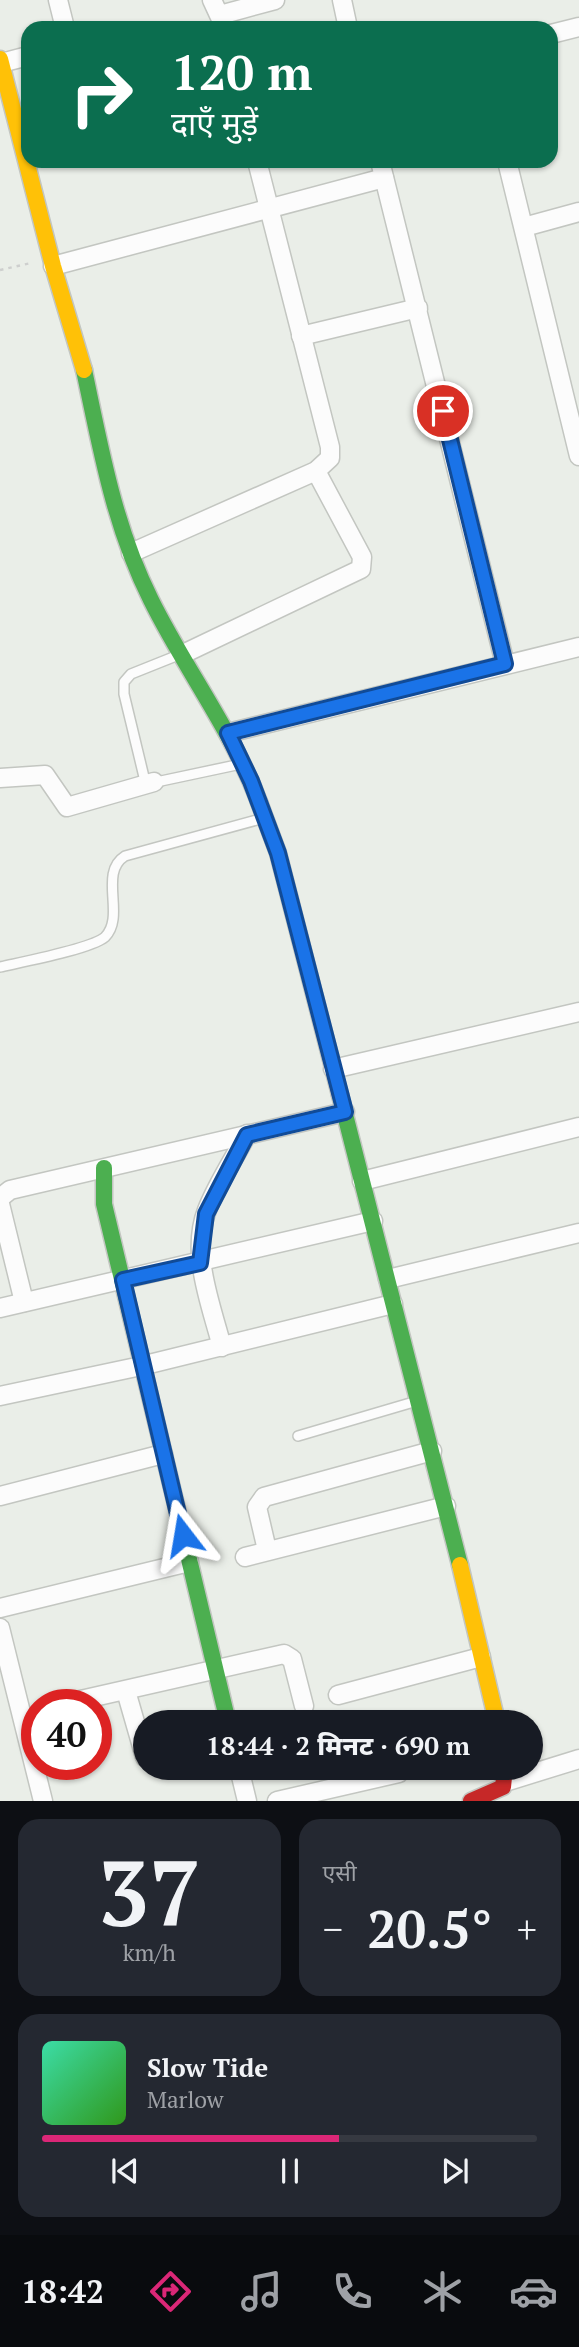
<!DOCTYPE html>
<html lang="hi">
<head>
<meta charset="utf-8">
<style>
	:root { --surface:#171b24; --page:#242831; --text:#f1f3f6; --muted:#9ea1a6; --line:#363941; --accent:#db2777 }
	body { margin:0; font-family:"PT Serif","Noto Sans Devanagari",serif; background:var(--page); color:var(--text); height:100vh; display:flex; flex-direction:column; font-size:26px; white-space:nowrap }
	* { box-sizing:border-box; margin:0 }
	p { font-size:23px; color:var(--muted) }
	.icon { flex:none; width:38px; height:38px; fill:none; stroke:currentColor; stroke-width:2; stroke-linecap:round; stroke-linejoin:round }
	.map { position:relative; height:1801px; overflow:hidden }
	.side { display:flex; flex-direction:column; gap:18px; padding:18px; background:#0d0f14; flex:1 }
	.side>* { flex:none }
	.banner { position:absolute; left:21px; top:21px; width:537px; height:147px; border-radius:21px; box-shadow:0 2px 5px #0004; background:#0b6e4f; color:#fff; overflow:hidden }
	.speed { position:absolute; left:21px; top:1689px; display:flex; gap:14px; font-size:35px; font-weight:700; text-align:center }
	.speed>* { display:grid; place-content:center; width:91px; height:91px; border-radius:50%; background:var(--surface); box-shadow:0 2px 5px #0004; line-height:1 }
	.speed .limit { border:10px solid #d22; background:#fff; color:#111 }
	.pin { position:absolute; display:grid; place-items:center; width:60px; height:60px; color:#fff; margin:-30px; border:4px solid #fff; border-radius:50%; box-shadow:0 2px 7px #0007 }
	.me { position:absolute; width:77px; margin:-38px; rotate:346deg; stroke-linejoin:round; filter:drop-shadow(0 0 5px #0008) }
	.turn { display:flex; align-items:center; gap:24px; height:147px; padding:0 35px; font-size:32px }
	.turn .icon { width:91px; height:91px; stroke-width:2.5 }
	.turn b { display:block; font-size:49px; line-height:60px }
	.big { font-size:52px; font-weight:800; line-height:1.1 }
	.side .card { flex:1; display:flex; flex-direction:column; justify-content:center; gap:10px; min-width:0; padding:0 24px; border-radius:21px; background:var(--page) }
	.side .dial { align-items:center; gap:0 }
	.dial b { font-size:91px; line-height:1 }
	.song { display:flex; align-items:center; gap:21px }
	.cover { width:84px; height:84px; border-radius:10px; background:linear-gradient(135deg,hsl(160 70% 55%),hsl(110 70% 35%)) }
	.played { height:7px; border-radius:4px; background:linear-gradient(90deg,var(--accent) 60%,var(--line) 60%) }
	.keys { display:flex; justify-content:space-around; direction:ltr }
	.heat { display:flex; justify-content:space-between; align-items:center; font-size:38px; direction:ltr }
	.side .tiles { flex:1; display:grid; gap:18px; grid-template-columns:1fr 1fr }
	.card:last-child { grid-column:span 2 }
	.trip { position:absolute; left:133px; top:1710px; width:410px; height:70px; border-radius:35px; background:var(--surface); box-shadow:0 2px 5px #0004; font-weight:800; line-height:70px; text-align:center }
	.menu { display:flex; height:112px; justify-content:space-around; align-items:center; background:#090b0e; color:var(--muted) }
	.menu .icon { width:49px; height:49px }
	.menu .on { color:var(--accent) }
	.menu b { font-size:32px; color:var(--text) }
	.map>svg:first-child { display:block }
</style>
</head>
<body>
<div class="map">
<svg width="579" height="1801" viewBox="0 0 579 1801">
	<rect width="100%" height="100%" fill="#eaeee8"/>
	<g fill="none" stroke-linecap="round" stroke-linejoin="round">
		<defs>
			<g id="lane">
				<path d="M181 654 131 674 124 682V694L144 777 150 782 161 781 241 764"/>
				<path d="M0 967C22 962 91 949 105 937 126 916 98 873 125 856L264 818"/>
				<path d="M298 1436 417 1401"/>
			</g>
			<g id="street">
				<path d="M58 0 65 28"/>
				<path d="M212 0 225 28"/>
				<path d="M342 0 348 28"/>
				<path d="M220 15 275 0"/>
				<path d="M551 34 579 27"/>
				<path d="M1 63 28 56"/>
				<path d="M380 161 505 664"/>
				<path d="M507 161 579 456"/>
				<path d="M524 227 579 212"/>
				<path d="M53 266 384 178"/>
				<path d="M301 336 418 308"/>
				<path d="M131 553 316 471 330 458V447L257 161"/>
				<path d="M183 654 361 569 362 557 316 471"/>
				<path d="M228 733 579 647"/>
				<path d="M0 778 45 775 67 807 154 782"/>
				<path d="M333 1069 579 1012"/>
				<path d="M362 1181 579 1127"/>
				<path d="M0 1198 10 1190 345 1112"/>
				<path d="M0 1204 24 1302"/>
				<path d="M388 1279 579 1233"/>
				<path d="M0 1308 373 1221"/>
				<path d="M222 1347C211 1304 190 1254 207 1210 217 1184 234 1159 247 1134"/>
				<path d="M0 1396 141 1366 393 1304"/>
				<path d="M0 1496 163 1454"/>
				<path d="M267 1550 257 1507 264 1497 432 1451"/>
				<path d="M245 1557 446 1506"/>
				<path d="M0 1608 189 1562"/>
				<path d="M0 1628 43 1801"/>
				<path d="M126 1691 145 1757"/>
				<path d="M338 1695 481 1657"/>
				<path d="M63 1704 284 1654 292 1659 304 1706"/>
				<path d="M239 1768 247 1801"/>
				<path d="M505 1782 579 1759"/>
				<path d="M277 1801 399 1773"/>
			</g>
			<g id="fast">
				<path d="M84 370C101 450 114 526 151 600 185 669 232 730 259 802"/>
				<path d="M340 1095 460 1565"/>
				<path d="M104 1168V1204L228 1722"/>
			</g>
			<g id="slow">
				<path d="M0 59 53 266 84 370"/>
				<path d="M460 1565 497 1722"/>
			</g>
			<g id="jam">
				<path d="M259 802 278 853 340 1095"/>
				<path d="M471 1801 503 1787 505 1768"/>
			</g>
		</defs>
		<use href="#lane" stroke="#c3c6c1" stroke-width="12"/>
		<use href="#street" stroke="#c3c6c1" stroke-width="21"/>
		<use href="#fast" stroke="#c3c6c1" stroke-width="19"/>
		<use href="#slow" stroke="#c3c6c1" stroke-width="19"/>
		<use href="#jam" stroke="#c3c6c1" stroke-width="19"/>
		<path stroke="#cecfce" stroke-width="2.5" stroke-dasharray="3.5 5" stroke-linecap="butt" d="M0 270 31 263"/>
		<use href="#lane" stroke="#fcfcfc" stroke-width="9"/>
		<use href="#street" stroke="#fcfcfc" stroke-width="18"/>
		<use href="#fast" stroke="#4caf50" stroke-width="16"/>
		<use href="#slow" stroke="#ffc107" stroke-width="16"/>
		<use href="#jam" stroke="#c62828" stroke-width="16"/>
	</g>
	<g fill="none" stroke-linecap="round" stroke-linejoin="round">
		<defs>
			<path id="route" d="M183 1535 123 1280 200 1263 206 1214 247 1135 345 1112 278 853 251 781 228 733 505 664 443 411"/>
		</defs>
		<use href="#route" stroke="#114b97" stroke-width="18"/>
		<use href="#route" stroke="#1a73e8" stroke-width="12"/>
	</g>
</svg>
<div class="speed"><div class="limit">40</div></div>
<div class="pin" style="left:443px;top:411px;background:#d93025"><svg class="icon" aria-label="arrive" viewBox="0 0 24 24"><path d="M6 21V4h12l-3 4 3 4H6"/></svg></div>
<svg class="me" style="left:183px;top:1535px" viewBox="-20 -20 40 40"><path d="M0-17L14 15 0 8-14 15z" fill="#1a73e8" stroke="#fff" stroke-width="4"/></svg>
<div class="trip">18:44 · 2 मिनट · 690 m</div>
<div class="banner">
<div class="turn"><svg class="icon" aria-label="right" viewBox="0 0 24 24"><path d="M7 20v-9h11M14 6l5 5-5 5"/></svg><div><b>120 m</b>दाएँ मुड़ें</div></div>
</div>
</div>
<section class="side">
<div class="tiles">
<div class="card dial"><b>37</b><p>km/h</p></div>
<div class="card"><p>एसी</p>
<div class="heat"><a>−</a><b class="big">20.5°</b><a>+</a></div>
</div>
<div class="card">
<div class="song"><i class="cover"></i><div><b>Slow Tide</b><p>Marlow</p></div></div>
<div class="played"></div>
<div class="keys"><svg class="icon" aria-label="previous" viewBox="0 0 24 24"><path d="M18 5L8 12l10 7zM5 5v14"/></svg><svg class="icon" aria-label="pause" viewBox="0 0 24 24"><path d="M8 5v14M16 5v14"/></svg><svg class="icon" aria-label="next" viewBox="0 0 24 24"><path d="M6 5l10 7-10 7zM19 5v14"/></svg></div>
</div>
</div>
</section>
<nav class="menu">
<b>18:42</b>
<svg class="icon on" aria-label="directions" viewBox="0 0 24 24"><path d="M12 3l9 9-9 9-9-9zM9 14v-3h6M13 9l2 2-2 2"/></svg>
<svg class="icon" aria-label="music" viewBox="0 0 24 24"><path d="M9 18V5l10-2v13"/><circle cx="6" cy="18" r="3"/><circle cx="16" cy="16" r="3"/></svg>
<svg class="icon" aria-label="phone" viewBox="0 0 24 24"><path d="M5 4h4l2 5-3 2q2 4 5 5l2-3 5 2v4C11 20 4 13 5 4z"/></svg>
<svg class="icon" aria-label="climate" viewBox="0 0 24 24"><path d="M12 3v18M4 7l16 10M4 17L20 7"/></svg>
<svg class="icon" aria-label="car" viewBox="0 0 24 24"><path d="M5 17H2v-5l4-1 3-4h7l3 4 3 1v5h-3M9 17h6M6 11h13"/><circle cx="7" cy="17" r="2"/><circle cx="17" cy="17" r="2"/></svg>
</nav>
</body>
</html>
